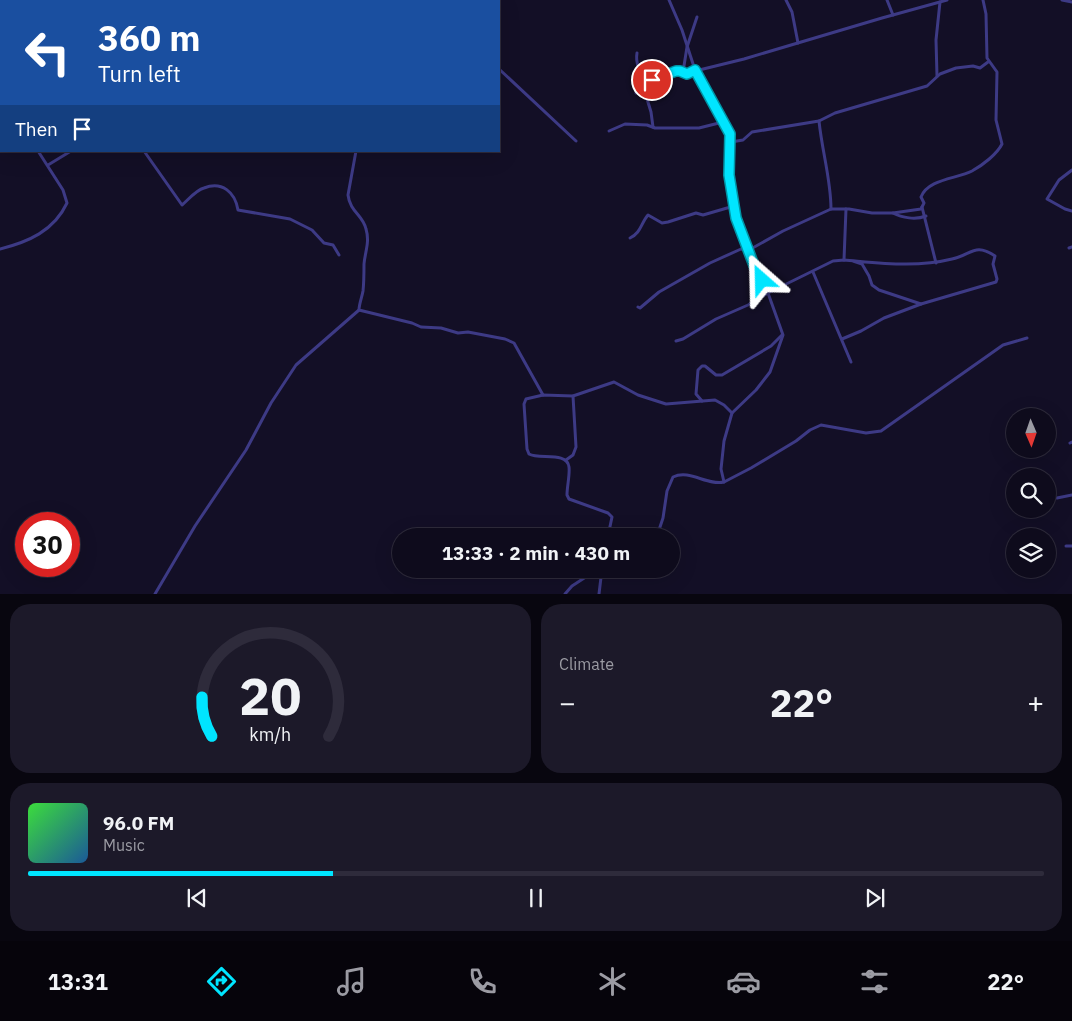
<!DOCTYPE html>
<html lang="en">
<head>
<meta charset="utf-8">
<style>
	:root { --surface:#0e0b1c; --page:#1c1929; --text:#f1f3f6; --muted:#9b9ba3; --line:#2e2b3b; --accent:#00e5ff }
	body { margin:0; font-family:"IBM Plex Sans",sans-serif; background:var(--page); color:var(--text); height:100vh; display:flex; flex-direction:column; font-size:19px; white-space:nowrap }
	* { box-sizing:border-box; margin:0 }
	p { font-size:16px; color:var(--muted) }
	.icon { flex:none; width:28px; height:28px; fill:none; stroke:currentColor; stroke-width:2; stroke-linecap:round; stroke-linejoin:round }
	.map { position:relative; height:594px; overflow:hidden }
	.panel { display:flex; flex-direction:column; gap:10px; padding:10px; background:#08060f; flex:1 }
	.panel>* { flex:none }
	.banner { position:absolute; left:0px; top:0px; width:500px; height:152px; box-shadow:0 5px 20px #0002,0 0 0 1px var(--line); background:#1a4fa0; color:#fff; overflow:hidden }
	.needle { width:32px; rotate:178deg }
	.fabs { position:absolute; left:1006px; top:408px; display:grid; gap:10px }
	.fabs a { display:grid; place-items:center; width:50px; height:50px; border-radius:50%; background:var(--surface); box-shadow:0 5px 20px #0002,0 0 0 1px var(--line); font-size:25px }
	.speed { position:absolute; left:15px; top:512px; display:flex; gap:10px; font-size:25px; font-weight:700; text-align:center }
	.speed>* { display:grid; place-content:center; width:65px; height:65px; border-radius:50%; background:var(--surface); box-shadow:0 5px 20px #0002,0 0 0 1px var(--line); line-height:1 }
	.speed .limit { border:8px solid #d22; background:#fff; color:#111 }
	.pin { position:absolute; display:grid; place-items:center; width:42px; height:42px; color:#fff; margin:-21px; border:2px solid #fff; border-radius:50%; box-shadow:0 1px 5px #0007 }
	.me { position:absolute; width:55px; margin:-28px; rotate:335deg; stroke-linejoin:round; filter:drop-shadow(0 0 4px #0008) }
	.turn { display:flex; align-items:center; gap:18px; height:105px; padding:0 15px; font-size:22px }
	.turn .icon { width:65px; height:65px; stroke-width:2.5 }
	.turn b { display:block; font-size:35px; line-height:42px }
	.then { display:flex; align-items:center; height:48px; padding:0 15px; background:#0003; gap:10px; font-size:19px }
	.big { font-size:38px; font-weight:700; line-height:1.1 }
	.panel .tile { flex:1; display:flex; flex-direction:column; justify-content:center; gap:8px; min-width:0; padding:0 18px; border-radius:20px; background:var(--page) }
	.panel .dial { align-items:center; gap:0 }
	.dial svg { height:130px; overflow:visible; fill:none; stroke:var(--line); stroke-width:7; stroke-linecap:round; text-anchor:middle }
	.dial text { fill:var(--text); stroke:none }
	.song { display:flex; align-items:center; gap:15px }
	.cover { width:60px; height:60px; border-radius:8px; background:linear-gradient(135deg,hsl(120 70% 55%),hsl(210 70% 35%)) }
	.played { height:5px; border-radius:2px; background:linear-gradient(90deg,var(--accent) 30%,var(--line) 30%) }
	.keys { display:flex; justify-content:space-around; direction:ltr }
	.heat { display:flex; justify-content:space-between; align-items:center; font-size:28px; direction:ltr }
	.panel .tiles { flex:1; display:grid; gap:10px; grid-template-columns:1fr 1fr }
	.tile:last-child { grid-column:span 2 }
	.trip { position:absolute; left:392px; top:528px; width:288px; height:50px; border-radius:25px; background:var(--surface); box-shadow:0 5px 20px #0002,0 0 0 1px var(--line); font-weight:700; line-height:50px; text-align:center }
	.tab-bar { display:flex; height:80px; justify-content:space-around; align-items:center; background:#06040b; color:var(--muted) }
	.tab-bar .icon { width:35px; height:35px }
	.tab-bar .active { color:var(--accent) }
	.tab-bar b { font-size:22px; color:var(--text) }
	.map>svg:first-child { display:block }
</style>
</head>
<body>
<div class="map">
<svg width="1072" height="594" viewBox="0 0 1072 594">
	<rect width="100%" height="100%" fill="#130f26"/>
	<g fill="none" stroke-linecap="round" stroke-linejoin="round">
		<g stroke="#3d3a85" stroke-width="3">
			<path d="M159 0 165 1"/>
			<path d="M669 0 682 30 695 70 730 134 729 175 736 218 755 267 768 293 783 335 770 372 756 390 732 413 724 441 721 469 724 482 751 468 796 441 810 430 821 425 866 433 881 431 1003 345 1027 338"/>
			<path d="M786 0 792 12 798 43"/>
			<path d="M887 0 893 15"/>
			<path d="M1062 0 1072 2"/>
			<path d="M24 1V0"/>
			<path d="M85 1V0"/>
			<path d="M404 1V0"/>
			<path d="M637 53C635 64 641 74 646 83"/>
			<path d="M0 54H1"/>
			<path d="M499 69 576 141"/>
			<path d="M683 72 687 47 697 17"/>
			<path d="M937 76 936 40 940 2"/>
			<path d="M644 89 651 112 653 127"/>
			<path d="M636 93 644 89 645 84 676 71H680L687 73 744 59 882 18 947 0"/>
			<path d="M609 131 625 124 647 125 655 128H699L723 122"/>
			<path d="M731 142 743 140 752 132 819 121"/>
			<path d="M144 151 182 205C188 200 196 190 204 188 222 181 235 192 238 210L290 219 312 230 324 243 333 245 339 255"/>
			<path d="M356 151 348 195C350 212 363 215 366 229 370 242 365 252 364 264 364 273 364 282 363 291 362 297 359 304 359 310L412 323 421 327 441 328 458 333 468 332 505 339 514 343 543 395"/>
			<path d="M48 165 71 151"/>
			<path d="M1072 170 1059 180 1047 199 1065 209 1072 211"/>
			<path d="M922 207 936 263"/>
			<path d="M831 209C831 180 822 151 819 121L835 113 927 86 940 74 956 68 973 66 980 68 988 62"/>
			<path d="M893 213C902 218 916 220 926 216"/>
			<path d="M630 238C641 233 641 223 648 215L662 223 668 222 696 213 703 215 734 206"/>
			<path d="M1069 248 1072 247"/>
			<path d="M0 249C28 242 54 231 67 203L63 190 38 151"/>
			<path d="M844 260 846 209"/>
			<path d="M813 272 851 362"/>
			<path d="M638 307 640 308 659 292 710 263 741 249 749 250 783 231 831 209H849L872 213H893L921 209 924 203 921 197C928 179 956 179 972 171 983 165 997 154 1002 144L996 120 997 72 987 58 986 14 983 0"/>
			<path d="M842 339 861 331 884 318 921 304"/>
			<path d="M676 341 683 339 716 319 748 305 768 293 833 261 844 260C880 263 916 268 952 259 971 255 975 242 995 256L993 264 997 279 996 282 921 304 879 290 872 285 869 276 862 264 853 261"/>
			<path d="M702 401 696 394 698 370 702 366H705L716 375H722L771 346 782 335"/>
			<path d="M1070 443 1072 442"/>
			<path d="M566 460 573 455 576 447 573 396"/>
			<path d="M1057 498 1072 495"/>
			<path d="M608 536 612 517 608 513 569 499 567 495C567 486 570 475 569 467 567 451 539 460 529 454L527 449 524 404 526 399 543 395 573 396 614 382 638 395 666 404 715 400 724 405 732 413"/>
			<path d="M657 536 663 518 667 491 673 477C690 469 707 486 724 482"/>
			<path d="M1066 546H1072"/>
			<path d="M155 594 195 526 246 450 271 403 296 365 359 310"/>
			<path d="M565 594 572 586 598 569"/>
			<path d="M599 594 602 569"/>
		</g>
	</g>
	<g fill="none" stroke-linecap="round" stroke-linejoin="round">
		<defs>
			<path id="route" d="M652 80 676 71H680L687 74 695 70 730 134 729 175 736 218 755 268 762 280"/>
		</defs>
		<use href="#route" stroke="#0095a6" stroke-width="12"/>
		<use href="#route" stroke="#00e5ff" stroke-width="9"/>
	</g>
</svg>
<div class="fabs">
<a><svg class="needle" viewBox="-14 -14 28 28"><path d="M0-13l5 13h-10z" fill="#e53935"/><path d="M0 13l5-13h-10z" fill="#9b9ba3"/></svg></a>
<a><svg class="icon" aria-label="search" viewBox="0 0 24 24"><circle cx="10" cy="10" r="6"/><path d="M15 15l6 6"/></svg></a>
<a><svg class="icon" aria-label="layers" viewBox="0 0 24 24"><path d="M12 4l9 5-9 5-9-5zM3 14l9 5 9-5"/></svg></a>
</div>
<div class="speed"><div class="limit">30</div></div>
<div class="pin" style="left:652px;top:80px;background:#d93025"><svg class="icon" aria-label="arrive" viewBox="0 0 24 24"><path d="M6 21V4h12l-3 4 3 4H6"/></svg></div>
<svg class="me" style="left:762px;top:280px" viewBox="-20 -20 40 40"><path d="M0-17L14 15 0 8-14 15z" fill="#00e5ff" stroke="#fff" stroke-width="4"/></svg>
<div class="trip">13:33 · 2 min · 430 m</div>
<div class="banner">
<div class="turn"><svg class="icon" aria-label="left" viewBox="0 0 24 24"><path d="M17 20v-9H6M10 6l-5 5 5 5"/></svg><div><b>360 m</b>Turn left</div></div>
<div class="then">Then<svg class="icon" aria-label="arrive" viewBox="0 0 24 24"><path d="M6 21V4h12l-3 4 3 4H6"/></svg></div>
</div>
</div>
<section class="panel">
<div class="tiles">
<div class="tile dial"><svg viewBox="0 0 100 80">
<path d="M14 69A42 42 0 1 1 86 69"/>
<path d="M14 69A42 42 0 0 1 8 45" stroke="#00e5ff"/>
<text x="50" y="56" font-size="32" font-weight="700">20</text>
<text x="50" y="72" font-size="11">km/h</text>
</svg></div>
<div class="tile"><p>Climate</p>
<div class="heat"><a>−</a><b class="big">22°</b><a>+</a></div>
</div>
<div class="tile">
<div class="song"><i class="cover"></i><div><b>96.0 FM</b><p>Music</p></div></div>
<div class="played"></div>
<div class="keys"><svg class="icon" aria-label="previous" viewBox="0 0 24 24"><path d="M18 5L8 12l10 7zM5 5v14"/></svg><svg class="icon" aria-label="pause" viewBox="0 0 24 24"><path d="M8 5v14M16 5v14"/></svg><svg class="icon" aria-label="next" viewBox="0 0 24 24"><path d="M6 5l10 7-10 7zM19 5v14"/></svg></div>
</div>
</div>
</section>
<nav class="tab-bar">
<b>13:31</b>
<svg class="icon active" aria-label="directions" viewBox="0 0 24 24"><path d="M12 3l9 9-9 9-9-9zM9 14v-3h6M13 9l2 2-2 2"/></svg>
<svg class="icon" aria-label="music" viewBox="0 0 24 24"><path d="M9 18V5l10-2v13"/><circle cx="6" cy="18" r="3"/><circle cx="16" cy="16" r="3"/></svg>
<svg class="icon" aria-label="phone" viewBox="0 0 24 24"><path d="M5 4h4l2 5-3 2q2 4 5 5l2-3 5 2v4C11 20 4 13 5 4z"/></svg>
<svg class="icon" aria-label="climate" viewBox="0 0 24 24"><path d="M12 3v18M4 7l16 10M4 17L20 7"/></svg>
<svg class="icon" aria-label="car" viewBox="0 0 24 24"><path d="M5 17H2v-5l4-1 3-4h7l3 4 3 1v5h-3M9 17h6M6 11h13"/><circle cx="7" cy="17" r="2"/><circle cx="17" cy="17" r="2"/></svg>
<svg class="icon" aria-label="filters" viewBox="0 0 24 24"><path d="M4 7h16M4 17h16"/><circle cx="9" cy="7" r="2"/><circle cx="15" cy="17" r="2"/></svg>
<b>22°</b>
</nav>
</body>
</html>
